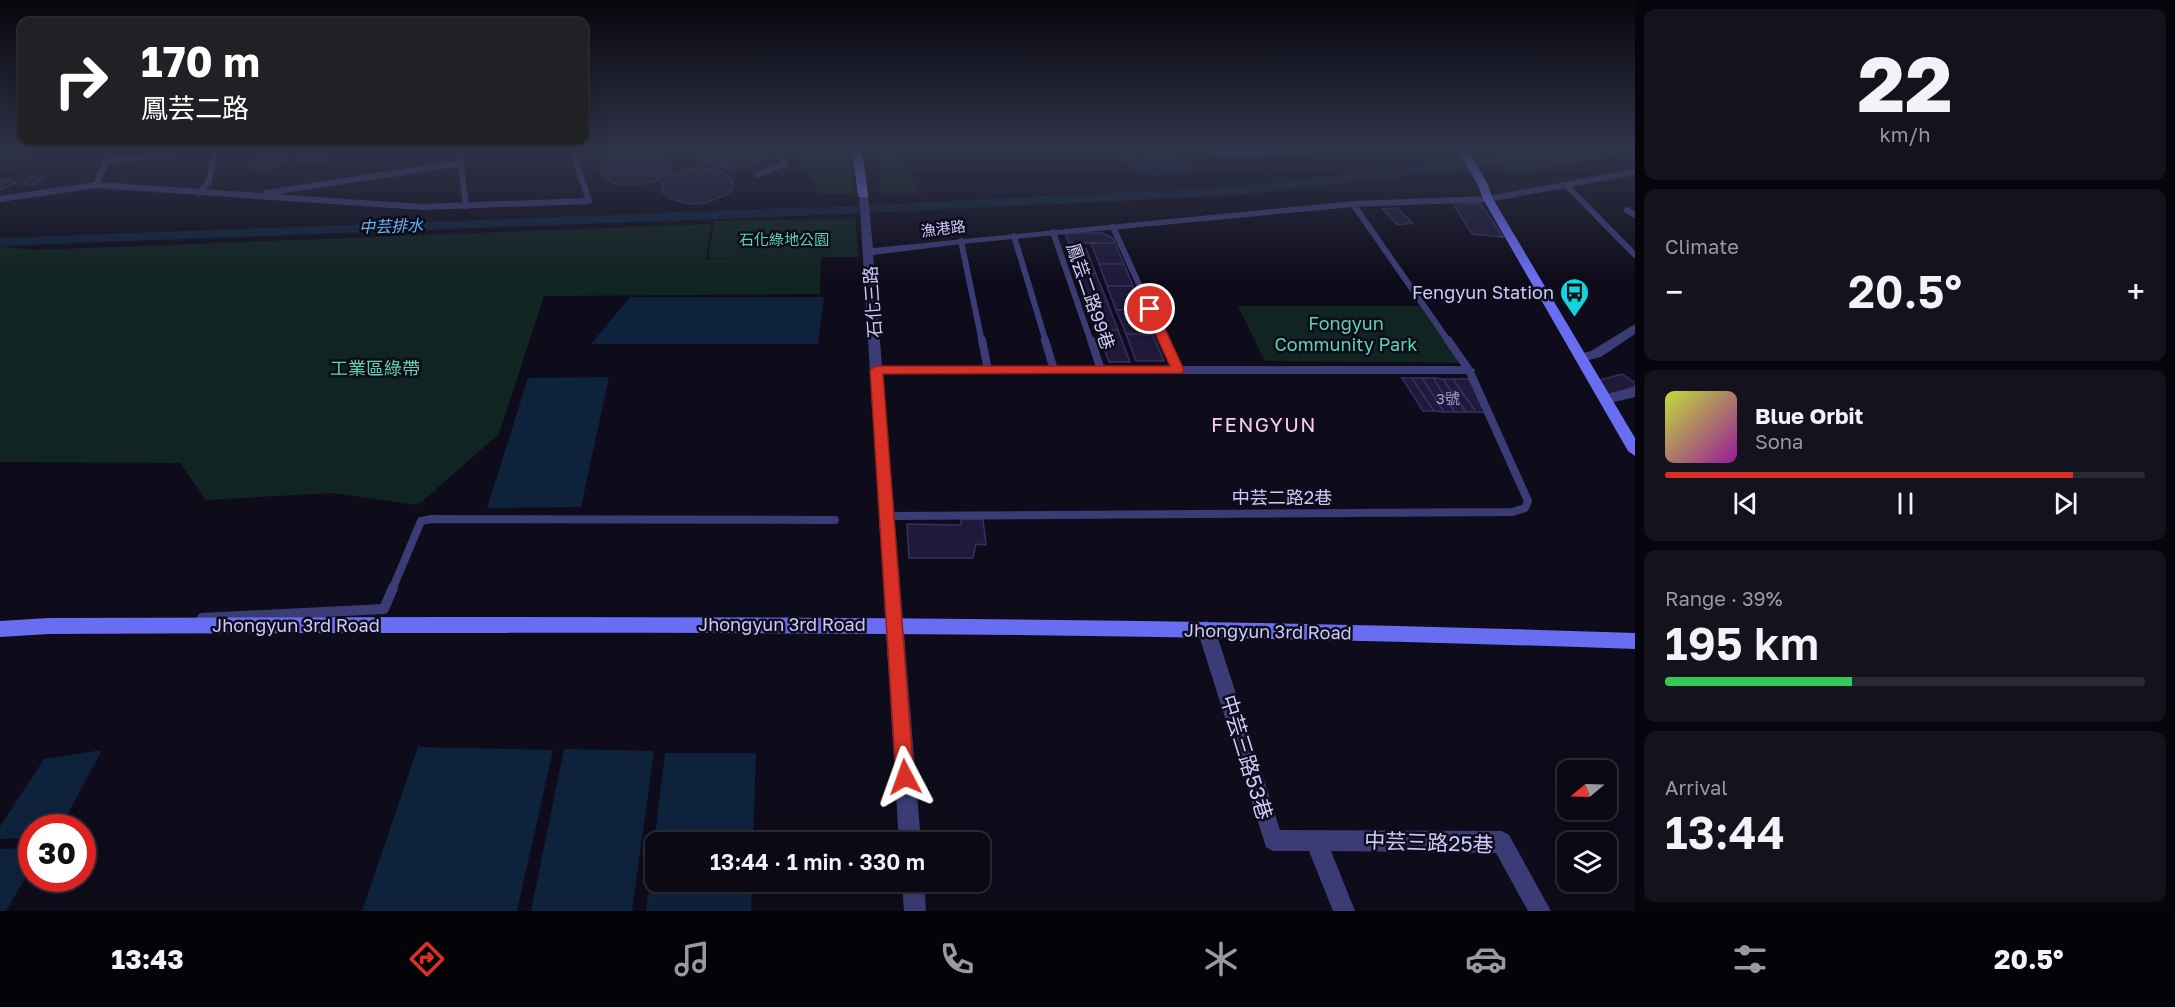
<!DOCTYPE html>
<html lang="en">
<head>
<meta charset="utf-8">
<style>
	:root { --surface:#0a0914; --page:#13121d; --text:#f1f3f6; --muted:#999aa0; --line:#2a2a34; --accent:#d93025 }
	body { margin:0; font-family:"Golos Text","Noto Sans TC",sans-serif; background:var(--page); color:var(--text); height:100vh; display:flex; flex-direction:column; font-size:22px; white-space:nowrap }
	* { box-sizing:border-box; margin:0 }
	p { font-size:20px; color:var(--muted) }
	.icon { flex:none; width:33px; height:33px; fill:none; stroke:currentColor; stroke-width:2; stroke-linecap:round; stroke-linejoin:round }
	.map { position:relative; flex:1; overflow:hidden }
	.sheet { display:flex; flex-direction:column; gap:9px; padding:9px; background:#06050b; width:540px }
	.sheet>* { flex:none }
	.top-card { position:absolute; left:18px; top:18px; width:570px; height:126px; border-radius:12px; box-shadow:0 6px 24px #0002,0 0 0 2px var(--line); background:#202124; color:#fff; overflow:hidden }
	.needle { width:39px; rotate:251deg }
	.controls { position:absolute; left:1557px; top:760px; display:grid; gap:12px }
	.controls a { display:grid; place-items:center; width:60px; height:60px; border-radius:12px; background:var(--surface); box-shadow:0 6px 24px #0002,0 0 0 2px var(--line); font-size:30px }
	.speed { position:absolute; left:18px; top:814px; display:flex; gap:12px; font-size:30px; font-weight:700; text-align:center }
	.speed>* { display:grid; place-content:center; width:78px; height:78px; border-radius:50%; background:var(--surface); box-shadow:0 6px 24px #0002,0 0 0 2px var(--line); line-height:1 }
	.speed .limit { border:9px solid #d22; background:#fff; color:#111 }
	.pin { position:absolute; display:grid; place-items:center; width:51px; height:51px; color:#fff; margin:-26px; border:3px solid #fff; border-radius:50%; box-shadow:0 2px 6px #0007 }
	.me { position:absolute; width:66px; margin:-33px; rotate:356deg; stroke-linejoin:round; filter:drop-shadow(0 0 4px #0008) }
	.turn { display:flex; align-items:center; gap:21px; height:126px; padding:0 24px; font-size:27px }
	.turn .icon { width:78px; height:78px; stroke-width:2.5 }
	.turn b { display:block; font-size:42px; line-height:51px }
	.big { font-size:45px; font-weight:600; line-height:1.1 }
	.sheet .card { flex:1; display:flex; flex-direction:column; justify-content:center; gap:9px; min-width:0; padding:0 21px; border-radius:12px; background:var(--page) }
	.sheet .dial { align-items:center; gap:0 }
	.dial b { font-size:78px; line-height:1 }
	.song { display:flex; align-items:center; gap:18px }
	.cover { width:72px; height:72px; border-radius:9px; background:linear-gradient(135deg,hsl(70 70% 55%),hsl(300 70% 35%)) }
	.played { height:6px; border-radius:3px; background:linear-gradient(90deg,var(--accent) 85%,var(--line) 85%) }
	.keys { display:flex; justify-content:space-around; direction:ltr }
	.heat { display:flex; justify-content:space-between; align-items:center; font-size:33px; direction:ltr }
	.charge { height:9px; border-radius:4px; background:linear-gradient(90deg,#34c759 39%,var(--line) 0) }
	.trip { position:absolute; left:645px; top:832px; width:345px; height:60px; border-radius:12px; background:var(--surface); box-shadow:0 6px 24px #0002,0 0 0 2px var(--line); font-weight:600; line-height:60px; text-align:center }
	.tabs { display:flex; height:96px; justify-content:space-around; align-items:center; background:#040408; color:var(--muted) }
	.tabs .icon { width:42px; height:42px }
	.tabs .active { color:var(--accent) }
	.tabs b { font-size:27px; color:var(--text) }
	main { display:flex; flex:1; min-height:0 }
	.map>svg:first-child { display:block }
</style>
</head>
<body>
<main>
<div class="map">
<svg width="1635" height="911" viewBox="0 0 1635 911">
	<rect width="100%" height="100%" fill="#0e0c1a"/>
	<g fill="#102422">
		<path d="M794 150H849L853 194H820Z"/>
		<path d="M876 150H888L922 193H881Z"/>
		<path d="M855 219 859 257H821L820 294 544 296 499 434 418 505 332 493 206 500 180 463 0 462V246L31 250 711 224 706 259 751 258H708L714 221Z"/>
		<path d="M1238 306H1422L1460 363 1265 361Z"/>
	</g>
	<g fill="#0f223c">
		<path d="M1113 150H1133L1158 175 1142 176Z"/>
		<path d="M1138 150H1173L1192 171 1163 174Z"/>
		<path d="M1492 150H1635V152L1511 174Z"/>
		<path d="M630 297H824L818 344H591Z"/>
		<path d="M609 377 581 507 487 508 528 378Z"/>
		<path d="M418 747 553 750 517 911H362Z"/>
		<path d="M564 749 654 751 632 911H531Z"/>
		<path d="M102 750 60 828H32L31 838 0 839V827L44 759Z"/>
		<path d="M665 753H756L753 843H656V882H752L751 911H646Z"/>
		<path d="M31 848V868L6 911H0V849Z"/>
	</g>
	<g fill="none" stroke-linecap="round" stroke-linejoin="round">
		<path fill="#0f223c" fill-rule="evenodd" d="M1501 157 1505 158 1507 161 1505 164 1239 195 849 214 0 246V238L849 206 1239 187Z"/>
	</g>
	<g fill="#1f1a3a" stroke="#362e64" stroke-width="1.5">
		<path d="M331 150V156L319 162 303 164 296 158 306 150Z"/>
		<path d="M342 150H375L365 155 354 157 345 155Z"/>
		<path d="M766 150 763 159 755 164 729 169 706 163 700 157V151Z"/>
		<path d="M629 151 655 152 664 156 670 162V169L665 175 656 181 643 184H616L606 179 601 173 602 166 607 160Z"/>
		<path d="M268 154 282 155 285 160 276 167 265 170H255L249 167 253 160Z"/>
		<path d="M702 167 725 173 731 179 733 187 728 194 706 203 691 204 668 198 662 191V184L667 177 676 172Z"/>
		<path d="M36 176H43L45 179 31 185 22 184 28 178Z"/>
		<path d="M11 179 16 183 0 190V181Z"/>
		<path d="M1452 202 1481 204 1503 237 1472 234Z"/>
		<path d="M1397 208 1413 223 1398 225 1382 209Z"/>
		<path d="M1065 233H1102L1113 238 1115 243H1069Z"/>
		<path d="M1091 243H1115L1124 264H1099Z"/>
		<path d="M1068 249H1086L1096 274H1077Z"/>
		<path d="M1099 264H1124L1133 286H1107Z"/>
		<path d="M1077 274H1096L1107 301H1087Z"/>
		<path d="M1107 286H1133L1143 310H1116Z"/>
		<path d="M1087 301H1107L1118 330H1097Z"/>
		<path d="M1116 310H1143L1153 335 1126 334Z"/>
		<path d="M1097 330H1118L1130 362H1109Z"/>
		<path d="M1126 334 1153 335 1164 361H1136Z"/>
		<path d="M1622 374 1635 383V387L1609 394 1600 380Z"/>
		<path d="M1402 378H1412L1434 411H1423Z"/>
		<path d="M1412 378H1422L1444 412 1434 411Z"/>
		<path d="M1422 378H1433L1455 412H1444Z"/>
		<path d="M1433 378 1443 379 1466 412H1455Z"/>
		<path d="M1443 379H1453L1476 412H1466Z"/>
		<path d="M1453 379H1468L1492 413 1476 412Z"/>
		<path d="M961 519H983L986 545 976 544 973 558H909L907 524 961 525Z"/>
	</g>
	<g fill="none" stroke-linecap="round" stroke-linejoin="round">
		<g stroke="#3b3c76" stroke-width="6">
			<path d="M459 150 466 206"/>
			<path d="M1206 150 1231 154 1318 150"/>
			<path d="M106 162 193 150"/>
			<path d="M757 175 786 164 778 150"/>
			<path d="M96 185 111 150"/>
			<path d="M1567 186 1635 255"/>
			<path d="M198 193 208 183 216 150"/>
			<path d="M266 193 461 163"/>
			<path d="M0 199 96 185 422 207 589 201 572 150"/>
			<path d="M1353 204 1449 342"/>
			<path d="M1627 210 1635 215"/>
			<path d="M1113 227 1165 342"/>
			<path d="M1053 232 1091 342"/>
			<path d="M1014 236 1046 342"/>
			<path d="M961 241 982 342"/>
		</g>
		<g stroke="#3b3c76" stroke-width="8">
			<path d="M982 340 988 370"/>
			<path d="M1045 340 1054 370"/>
			<path d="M1091 340 1101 370"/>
			<path d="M1165 340 1178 370"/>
			<path d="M886 516 1512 512 1525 508 1528 501 1469 370 1448 340"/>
			<path d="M392 590 421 521 432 519 835 520"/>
		</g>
		<path stroke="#3b3c76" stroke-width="10" d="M202 618 384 609 393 588"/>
		<g fill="#3b3c76" fill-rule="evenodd">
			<path d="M1635 169V175L1488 202 1353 207 961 244 873 255 882 366H1469L1476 370 1469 374H883L921 843H899L859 193H867L868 195 873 248 1353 201 1488 196Z"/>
			<path d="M1635 324V334L1601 357 1581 362 1574 358 1576 355 1591 351Z"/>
			<path d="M1635 387V397L1606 404 1599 399 1601 396Z"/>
			<path d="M1206 621 1212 624 1215 629 1280 830 1502 831 1509 835 1551 911H1528L1496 853 1331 851 1355 911H1333L1309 851H1273L1266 847 1197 629 1200 624Z"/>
			<path d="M902 882H924L926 911H904Z"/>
		</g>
		<g fill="#696df2" fill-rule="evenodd">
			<path d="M852 150H862L868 195 867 197H859L858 195Z"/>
			<path d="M1458 150H1468L1488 185 1493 199 1635 438V456L1628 451 1483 199 1478 185Z"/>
			<path d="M446 617C842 617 1239 619 1635 633V649C1106 630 578 632 49 634L0 637V621L49 618Z"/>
		</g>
	</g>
	<linearGradient id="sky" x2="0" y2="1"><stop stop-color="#08070e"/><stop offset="0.54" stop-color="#303449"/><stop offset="1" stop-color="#303449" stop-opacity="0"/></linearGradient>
	<rect width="1635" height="278" fill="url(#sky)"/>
	<path fill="#d93025" stroke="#8d1f18" stroke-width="1.5" d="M1150 305 1156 309 1184 370 1182 373 883 374 914 777 911 784 905 786 898 784 896 777 870 370 876 366H1170L1144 309Z"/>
	<defs>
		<symbol id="bus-pin" viewBox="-11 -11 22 30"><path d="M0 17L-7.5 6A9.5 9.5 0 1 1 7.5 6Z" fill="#13d4de" stroke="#0e0c1a"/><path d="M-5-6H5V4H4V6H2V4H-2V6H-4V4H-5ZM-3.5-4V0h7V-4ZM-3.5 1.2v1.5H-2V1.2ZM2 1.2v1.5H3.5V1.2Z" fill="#111"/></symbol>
	</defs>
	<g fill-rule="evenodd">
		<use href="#bus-pin" x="1558" y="276" width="33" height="45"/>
	</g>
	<g text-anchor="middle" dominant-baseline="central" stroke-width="5" stroke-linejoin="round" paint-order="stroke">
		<g font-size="15" fill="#cdcafb" stroke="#0e0c1a">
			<text transform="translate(943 228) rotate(-7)">漁港路</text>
		</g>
		<g font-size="15" fill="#5ed3b0" stroke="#0e0c1a">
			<text x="784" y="239">石化綠地公園</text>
		</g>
		<g font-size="15" fill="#a29ecb">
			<text x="1448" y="398">3號</text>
		</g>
		<g font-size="16" font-style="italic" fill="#61b6f2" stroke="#0e0c1a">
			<text transform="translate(391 226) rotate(-2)">中芸排水</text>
		</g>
		<g font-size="18" fill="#cdcafb" stroke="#0e0c1a" text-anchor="end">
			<text x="1554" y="292">Fengyun Station</text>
		</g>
		<g font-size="18" fill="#cdcafb" stroke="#0e0c1a">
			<text transform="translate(1091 296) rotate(71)">鳳芸二路99巷</text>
			<text transform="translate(872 302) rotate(-94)">石化三路</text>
			<text x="1282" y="497">中芸二路2巷</text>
			<text x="782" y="624">Jhongyun 3rd Road</text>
			<text x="296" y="625">Jhongyun 3rd Road</text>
			<text transform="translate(1268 631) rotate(1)">Jhongyun 3rd Road</text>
		</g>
		<g font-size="18" fill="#5ed3b0" stroke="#0e0c1a">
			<text x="1346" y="323">Fongyun<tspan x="1346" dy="21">Community Park</tspan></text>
			<text x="375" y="368">工業區綠帶</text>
		</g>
		<g font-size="20" letter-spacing="1.5" fill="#fbccec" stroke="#0e0c1a">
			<text x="1264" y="424">FENGYUN</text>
		</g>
		<g font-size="21" fill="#cdcafb" stroke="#0e0c1a">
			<text transform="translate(1247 757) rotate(73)">中芸三路53巷</text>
			<text transform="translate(1429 842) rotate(2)">中芸三路25巷</text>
		</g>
	</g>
</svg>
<div class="controls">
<a><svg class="needle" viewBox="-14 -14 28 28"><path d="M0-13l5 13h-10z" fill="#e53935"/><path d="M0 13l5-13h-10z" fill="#999aa0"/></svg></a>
<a><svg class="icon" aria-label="layers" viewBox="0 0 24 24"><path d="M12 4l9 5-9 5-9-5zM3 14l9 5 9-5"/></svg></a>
</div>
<div class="speed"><div class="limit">30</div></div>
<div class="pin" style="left:1150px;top:309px;background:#d93025"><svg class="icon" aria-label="arrive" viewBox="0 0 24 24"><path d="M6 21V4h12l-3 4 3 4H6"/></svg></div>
<svg class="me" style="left:905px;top:777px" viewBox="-20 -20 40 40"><path d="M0-17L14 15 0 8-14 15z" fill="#d93025" stroke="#fff" stroke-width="4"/></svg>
<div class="trip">13:44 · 1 min · 330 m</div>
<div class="top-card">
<div class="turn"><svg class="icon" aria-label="right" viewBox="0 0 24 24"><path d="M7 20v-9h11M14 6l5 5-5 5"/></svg><div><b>170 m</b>鳳芸二路</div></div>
</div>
</div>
<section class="sheet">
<div class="card dial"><b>22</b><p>km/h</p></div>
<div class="card"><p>Climate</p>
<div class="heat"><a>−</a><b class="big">20.5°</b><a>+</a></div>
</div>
<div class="card">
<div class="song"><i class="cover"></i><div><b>Blue Orbit</b><p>Sona</p></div></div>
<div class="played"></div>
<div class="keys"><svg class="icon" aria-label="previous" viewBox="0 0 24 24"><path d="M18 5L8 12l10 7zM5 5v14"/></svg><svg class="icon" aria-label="pause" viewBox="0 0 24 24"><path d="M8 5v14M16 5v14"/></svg><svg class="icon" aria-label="next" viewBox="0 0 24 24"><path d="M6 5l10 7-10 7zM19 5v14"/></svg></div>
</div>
<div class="card"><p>Range · 39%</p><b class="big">195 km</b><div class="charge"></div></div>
<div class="card"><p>Arrival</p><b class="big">13:44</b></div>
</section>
</main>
<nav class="tabs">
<b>13:43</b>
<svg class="icon active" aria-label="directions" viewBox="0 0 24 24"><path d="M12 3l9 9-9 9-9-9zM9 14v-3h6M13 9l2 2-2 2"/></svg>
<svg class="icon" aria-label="music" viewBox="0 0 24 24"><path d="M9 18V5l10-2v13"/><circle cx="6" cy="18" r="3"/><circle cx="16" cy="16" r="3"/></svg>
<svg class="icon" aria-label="phone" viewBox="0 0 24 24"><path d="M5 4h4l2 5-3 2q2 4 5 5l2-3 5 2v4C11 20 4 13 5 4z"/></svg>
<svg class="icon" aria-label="climate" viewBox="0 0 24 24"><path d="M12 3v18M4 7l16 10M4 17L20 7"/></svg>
<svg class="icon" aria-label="car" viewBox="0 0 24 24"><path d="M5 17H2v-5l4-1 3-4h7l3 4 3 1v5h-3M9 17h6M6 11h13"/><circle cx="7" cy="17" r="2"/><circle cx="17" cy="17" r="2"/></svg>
<svg class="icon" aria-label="filters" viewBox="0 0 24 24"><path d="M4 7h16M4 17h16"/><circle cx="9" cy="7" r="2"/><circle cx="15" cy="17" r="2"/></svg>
<b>20.5°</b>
</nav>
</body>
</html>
